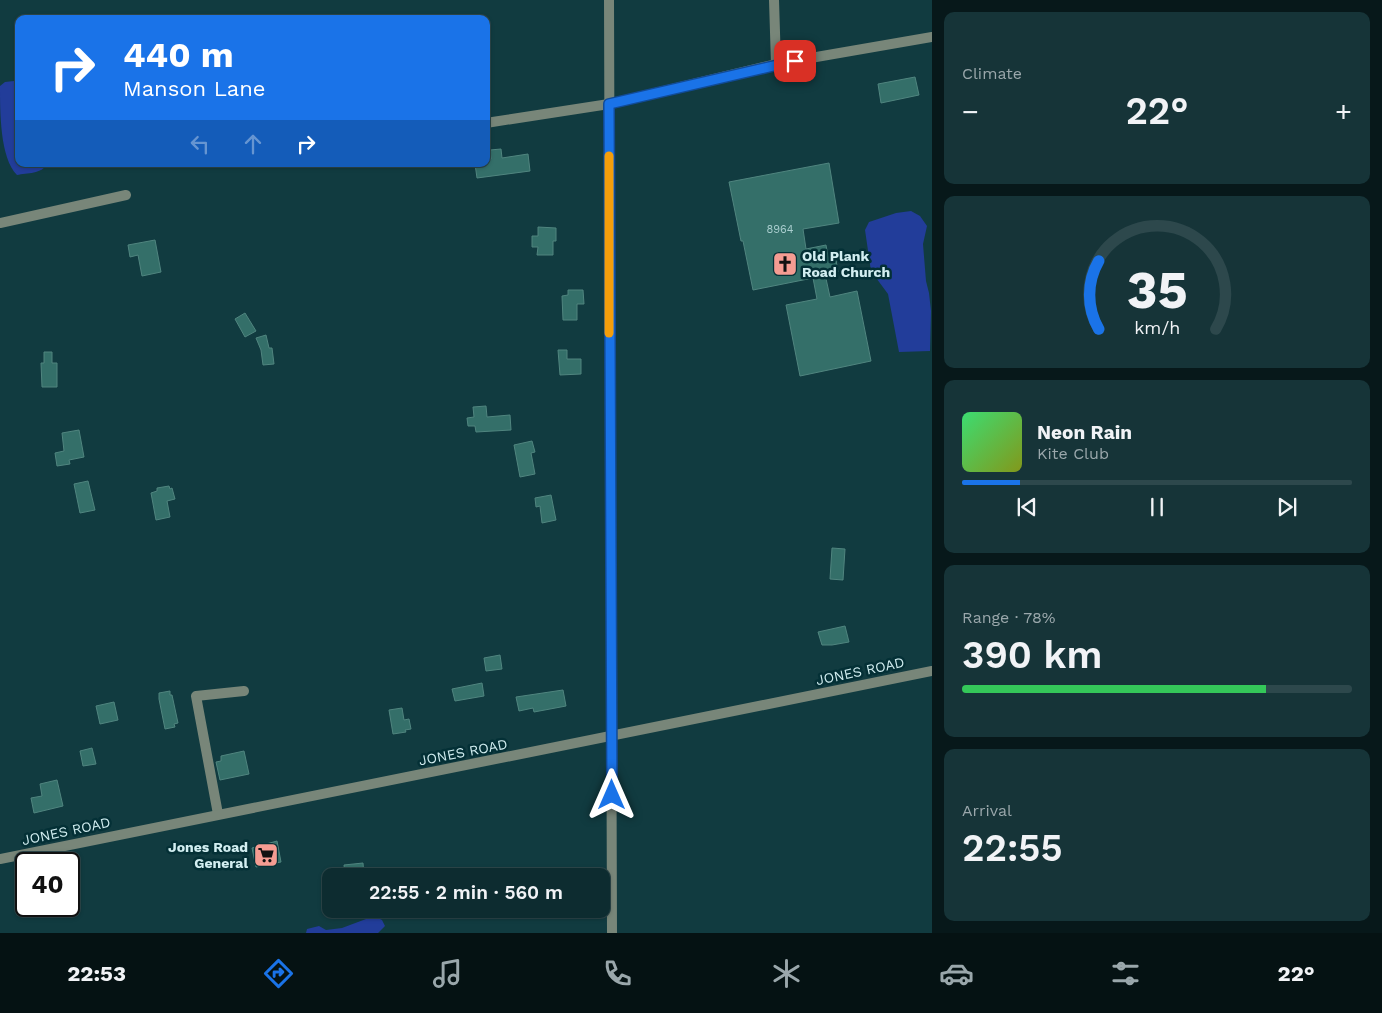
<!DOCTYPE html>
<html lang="en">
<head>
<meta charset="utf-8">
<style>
	:root { --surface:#0d2c30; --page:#163438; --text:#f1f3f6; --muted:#9aa7ab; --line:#2d484c; --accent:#1a73e8 }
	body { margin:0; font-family:"Work Sans",sans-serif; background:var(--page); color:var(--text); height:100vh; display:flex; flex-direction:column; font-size:19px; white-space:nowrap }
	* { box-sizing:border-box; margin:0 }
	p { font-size:16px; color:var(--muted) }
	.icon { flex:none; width:28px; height:28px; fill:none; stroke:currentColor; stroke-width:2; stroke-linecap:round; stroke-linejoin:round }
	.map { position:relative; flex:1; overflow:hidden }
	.drawer { display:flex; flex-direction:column; gap:12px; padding:12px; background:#07181a; width:450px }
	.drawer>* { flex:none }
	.top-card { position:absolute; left:15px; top:15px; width:475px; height:152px; border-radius:10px; box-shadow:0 1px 4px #0004,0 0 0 1px var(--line); background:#1a73e8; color:#fff; overflow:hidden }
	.speed { position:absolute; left:15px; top:852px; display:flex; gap:10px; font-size:25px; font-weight:700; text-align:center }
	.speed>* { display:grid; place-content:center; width:65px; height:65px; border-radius:50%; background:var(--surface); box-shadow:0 1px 4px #0004,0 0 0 1px var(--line); line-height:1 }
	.speed .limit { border:2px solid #111; border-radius:8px; background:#fff; color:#111 }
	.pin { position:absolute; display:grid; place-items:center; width:42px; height:42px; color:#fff; margin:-21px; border-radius:10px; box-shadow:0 2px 8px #0006 }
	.me { position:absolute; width:55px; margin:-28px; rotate:0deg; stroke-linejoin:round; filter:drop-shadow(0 0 4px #0008) }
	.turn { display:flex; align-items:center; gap:18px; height:105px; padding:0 25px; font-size:22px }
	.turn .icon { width:65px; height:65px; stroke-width:2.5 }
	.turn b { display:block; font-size:35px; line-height:42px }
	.lanes { display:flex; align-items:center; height:48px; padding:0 25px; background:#0003; justify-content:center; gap:25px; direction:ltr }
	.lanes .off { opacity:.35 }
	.big { font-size:38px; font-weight:600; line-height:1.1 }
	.drawer .card { flex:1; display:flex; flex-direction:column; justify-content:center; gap:8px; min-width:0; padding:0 18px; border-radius:10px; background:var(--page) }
	.drawer .dial { align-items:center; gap:0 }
	.dial svg { height:130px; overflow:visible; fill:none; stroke:var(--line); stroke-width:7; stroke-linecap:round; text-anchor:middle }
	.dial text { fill:var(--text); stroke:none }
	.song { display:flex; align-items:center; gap:15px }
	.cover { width:60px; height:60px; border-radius:8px; background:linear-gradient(135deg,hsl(140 70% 55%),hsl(70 70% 35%)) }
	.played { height:5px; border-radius:2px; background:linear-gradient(90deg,var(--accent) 15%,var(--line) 15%) }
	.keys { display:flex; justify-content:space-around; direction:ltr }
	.heat { display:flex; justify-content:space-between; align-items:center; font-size:28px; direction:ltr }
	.charge { height:8px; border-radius:4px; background:linear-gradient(90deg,#34c759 78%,var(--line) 0) }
	.trip { position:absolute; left:322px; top:868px; width:288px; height:50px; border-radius:10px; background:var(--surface); box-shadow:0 1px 4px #0004,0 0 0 1px var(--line); font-weight:600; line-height:50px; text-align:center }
	.tab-bar { display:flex; height:80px; justify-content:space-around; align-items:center; background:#051213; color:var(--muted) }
	.tab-bar .icon { width:35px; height:35px }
	.tab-bar .current { color:var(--accent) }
	.tab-bar b { font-size:22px; color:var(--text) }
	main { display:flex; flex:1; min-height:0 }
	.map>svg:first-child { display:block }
</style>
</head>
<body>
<main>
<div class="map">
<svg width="932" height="933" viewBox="0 0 932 933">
	<rect width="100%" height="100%" fill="#113b40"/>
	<g fill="#223d9a">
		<path d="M14 81H19V164H47C42 174 27 173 17 175 0 158 0 112 0 86L5 82Z"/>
		<path d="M911 211 920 216 927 226 923 244 926 281 929 293 931 311 930 351 899 352 888 294 871 271 865 230 869 222 896 213Z"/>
		<path d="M374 916 382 920 385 926 378 933H306L307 929 319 926 326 930 342 928Z"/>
	</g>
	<g fill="#346f69" stroke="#50857f">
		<path d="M915 77 919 95 881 103 878 84Z"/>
		<path d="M501 149 502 158 528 154 530 171 477 178 475 164H486V160L491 159 490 150Z"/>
		<path d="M829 163 839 223 803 229 806 249 826 245 829 262 836 260 838 272 825 274 830 297 857 291 871 361 800 376 786 305 817 299 813 278 753 290 743 241H741L729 182Z"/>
		<path d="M538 227 556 228V241H553V255H537L538 247H532V236H538Z"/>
		<path d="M155 240 161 272 142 276 138 255 130 257 128 245Z"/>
		<path d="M568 290H583L584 304H577V320H563L562 296 568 295Z"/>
		<path d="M245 313 256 331 245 337 235 319Z"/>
		<path d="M266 335 269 348H272L274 364 263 365 261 350 256 338Z"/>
		<path d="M558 350H567V359H581V374L560 375Z"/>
		<path d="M44 352H52V363H57V387H42L41 363H44Z"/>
		<path d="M486 406 487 417 510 415 511 430 476 432 475 426H468L467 418 474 417 473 407Z"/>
		<path d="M79 430 84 457 69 460 70 464 57 466 55 453 64 451 62 433Z"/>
		<path d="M532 441 535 452 531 453 535 474 520 477 514 445Z"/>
		<path d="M88 481 95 510 80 513 74 484Z"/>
		<path d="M169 486 170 489 172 488 175 499 167 501 170 517 156 520 151 493 157 491V488Z"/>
		<path d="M551 495 556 520 542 523 540 506 536 507 535 498Z"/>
		<path d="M832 548 845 549 843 580 830 579Z"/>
		<path d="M845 626 849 642 832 645H822L818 632Z"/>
		<path d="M500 655 502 669 486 671 484 658Z"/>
		<path d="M482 683 484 696 455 701 452 689Z"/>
		<path d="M563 690 566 706 534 712 533 708 519 711 516 697Z"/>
		<path d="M170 691V695H172L178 723 174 724 175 727 165 729 159 699V693Z"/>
		<path d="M114 702 118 720 100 724 96 706Z"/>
		<path d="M402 708 404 720 409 719 411 729 405 730 406 732 393 734 389 710Z"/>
		<path d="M92 748 96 764 83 766 80 751Z"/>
		<path d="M244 751 249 774 220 780 216 762 221 761V756Z"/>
		<path d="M57 780 63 806 34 813 31 798 42 796 40 784Z"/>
		<path d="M277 841 281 862 256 867 252 848Z"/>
		<path d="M363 863 364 876H345L344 865Z"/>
	</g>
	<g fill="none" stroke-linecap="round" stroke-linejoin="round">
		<g stroke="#788679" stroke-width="10">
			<path d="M774 0 776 64"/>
			<path d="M486 123 609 104 776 64 932 37"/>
			<path d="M0 223 126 195"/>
			<path d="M218 814 196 696 244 691"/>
		</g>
		<g stroke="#788679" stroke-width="10">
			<path d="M609 0 612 933"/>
			<path d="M0 859 932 671"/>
		</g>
	</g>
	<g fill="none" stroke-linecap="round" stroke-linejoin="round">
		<defs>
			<path id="route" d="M612 795 609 104 795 61"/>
		</defs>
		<use href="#route" stroke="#114b97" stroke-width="12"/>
		<use href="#route" stroke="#1a73e8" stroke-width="9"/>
		<path stroke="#f59e0b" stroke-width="9" d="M609 156V333"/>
	</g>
	<defs>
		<symbol id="church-square" viewBox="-11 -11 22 22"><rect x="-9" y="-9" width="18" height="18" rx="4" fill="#f59c92" stroke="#043036"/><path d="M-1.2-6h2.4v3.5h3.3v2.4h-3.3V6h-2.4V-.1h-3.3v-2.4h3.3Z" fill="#111"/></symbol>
		<symbol id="supermarket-square" viewBox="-11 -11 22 22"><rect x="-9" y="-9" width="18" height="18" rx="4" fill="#f59c92" stroke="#043036"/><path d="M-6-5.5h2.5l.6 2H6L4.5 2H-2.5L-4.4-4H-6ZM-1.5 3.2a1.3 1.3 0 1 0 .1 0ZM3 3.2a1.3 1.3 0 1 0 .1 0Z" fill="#111"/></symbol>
	</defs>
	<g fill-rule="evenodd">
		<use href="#church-square" x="771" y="250" width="28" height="28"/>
		<use href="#supermarket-square" x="252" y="841" width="28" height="28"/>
	</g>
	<g text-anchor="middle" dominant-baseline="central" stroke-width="5" stroke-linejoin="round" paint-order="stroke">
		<g font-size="11" fill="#aacecf">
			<text x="780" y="229">8964</text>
		</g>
		<g font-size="14" font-weight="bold" fill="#d2eef1" stroke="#043036" text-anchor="start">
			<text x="802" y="256">Old Plank<tspan x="802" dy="16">Road Church</tspan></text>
			<text x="248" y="847" text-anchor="end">Jones Road<tspan x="248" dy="16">General</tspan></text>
		</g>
		<g font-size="14" fill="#d2eef1" stroke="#043036">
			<text transform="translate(860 671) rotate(-12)">JONES ROAD</text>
			<text transform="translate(463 752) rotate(-11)">JONES ROAD</text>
			<text transform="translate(66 831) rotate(-12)">JONES ROAD</text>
		</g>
	</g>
</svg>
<div class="speed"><div class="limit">40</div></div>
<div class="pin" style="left:795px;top:61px;background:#d93025"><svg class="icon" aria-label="arrive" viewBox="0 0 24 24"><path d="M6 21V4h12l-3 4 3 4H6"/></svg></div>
<svg class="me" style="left:612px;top:795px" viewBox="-20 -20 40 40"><path d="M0-17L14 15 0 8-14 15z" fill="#1a73e8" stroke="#fff" stroke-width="4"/></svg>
<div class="trip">22:55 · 2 min · 560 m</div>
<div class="top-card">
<div class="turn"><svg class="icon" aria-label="right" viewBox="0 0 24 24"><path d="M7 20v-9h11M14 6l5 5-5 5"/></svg><div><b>440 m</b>Manson Lane</div></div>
<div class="lanes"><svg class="icon off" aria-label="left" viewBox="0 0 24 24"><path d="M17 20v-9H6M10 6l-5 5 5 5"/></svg><svg class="icon off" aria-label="ahead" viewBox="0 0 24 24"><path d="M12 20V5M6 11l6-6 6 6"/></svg><svg class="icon" aria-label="right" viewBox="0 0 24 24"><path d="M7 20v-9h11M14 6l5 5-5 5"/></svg></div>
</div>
</div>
<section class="drawer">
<div class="card"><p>Climate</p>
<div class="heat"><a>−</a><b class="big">22°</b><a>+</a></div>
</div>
<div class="card dial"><svg viewBox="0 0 100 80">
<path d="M14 69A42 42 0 1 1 86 69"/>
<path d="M14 69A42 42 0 0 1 14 27" stroke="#1a73e8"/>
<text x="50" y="56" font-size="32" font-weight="700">35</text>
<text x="50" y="72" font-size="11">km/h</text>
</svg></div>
<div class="card">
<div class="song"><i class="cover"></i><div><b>Neon Rain</b><p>Kite Club</p></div></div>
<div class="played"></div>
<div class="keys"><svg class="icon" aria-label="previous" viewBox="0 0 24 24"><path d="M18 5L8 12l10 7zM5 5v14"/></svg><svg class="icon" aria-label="pause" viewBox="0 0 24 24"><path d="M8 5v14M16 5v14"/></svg><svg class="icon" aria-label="next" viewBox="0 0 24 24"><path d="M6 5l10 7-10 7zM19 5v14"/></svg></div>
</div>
<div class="card"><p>Range · 78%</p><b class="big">390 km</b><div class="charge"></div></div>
<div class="card"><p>Arrival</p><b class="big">22:55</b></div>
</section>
</main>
<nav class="tab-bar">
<b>22:53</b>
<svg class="icon current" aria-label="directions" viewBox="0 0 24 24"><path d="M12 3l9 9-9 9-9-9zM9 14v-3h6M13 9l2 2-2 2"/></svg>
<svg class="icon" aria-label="music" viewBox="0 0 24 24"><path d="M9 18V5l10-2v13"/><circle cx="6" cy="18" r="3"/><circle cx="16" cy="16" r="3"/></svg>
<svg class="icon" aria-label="phone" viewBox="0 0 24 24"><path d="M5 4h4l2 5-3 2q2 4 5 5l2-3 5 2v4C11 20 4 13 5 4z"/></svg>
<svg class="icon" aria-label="climate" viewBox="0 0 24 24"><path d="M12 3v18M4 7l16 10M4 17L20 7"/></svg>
<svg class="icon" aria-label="car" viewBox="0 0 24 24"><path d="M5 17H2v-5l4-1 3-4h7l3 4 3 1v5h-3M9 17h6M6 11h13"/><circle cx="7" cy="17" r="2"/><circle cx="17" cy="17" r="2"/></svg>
<svg class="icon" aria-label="filters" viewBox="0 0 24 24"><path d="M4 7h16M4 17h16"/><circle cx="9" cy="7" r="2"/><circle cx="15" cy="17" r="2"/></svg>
<b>22°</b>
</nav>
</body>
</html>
